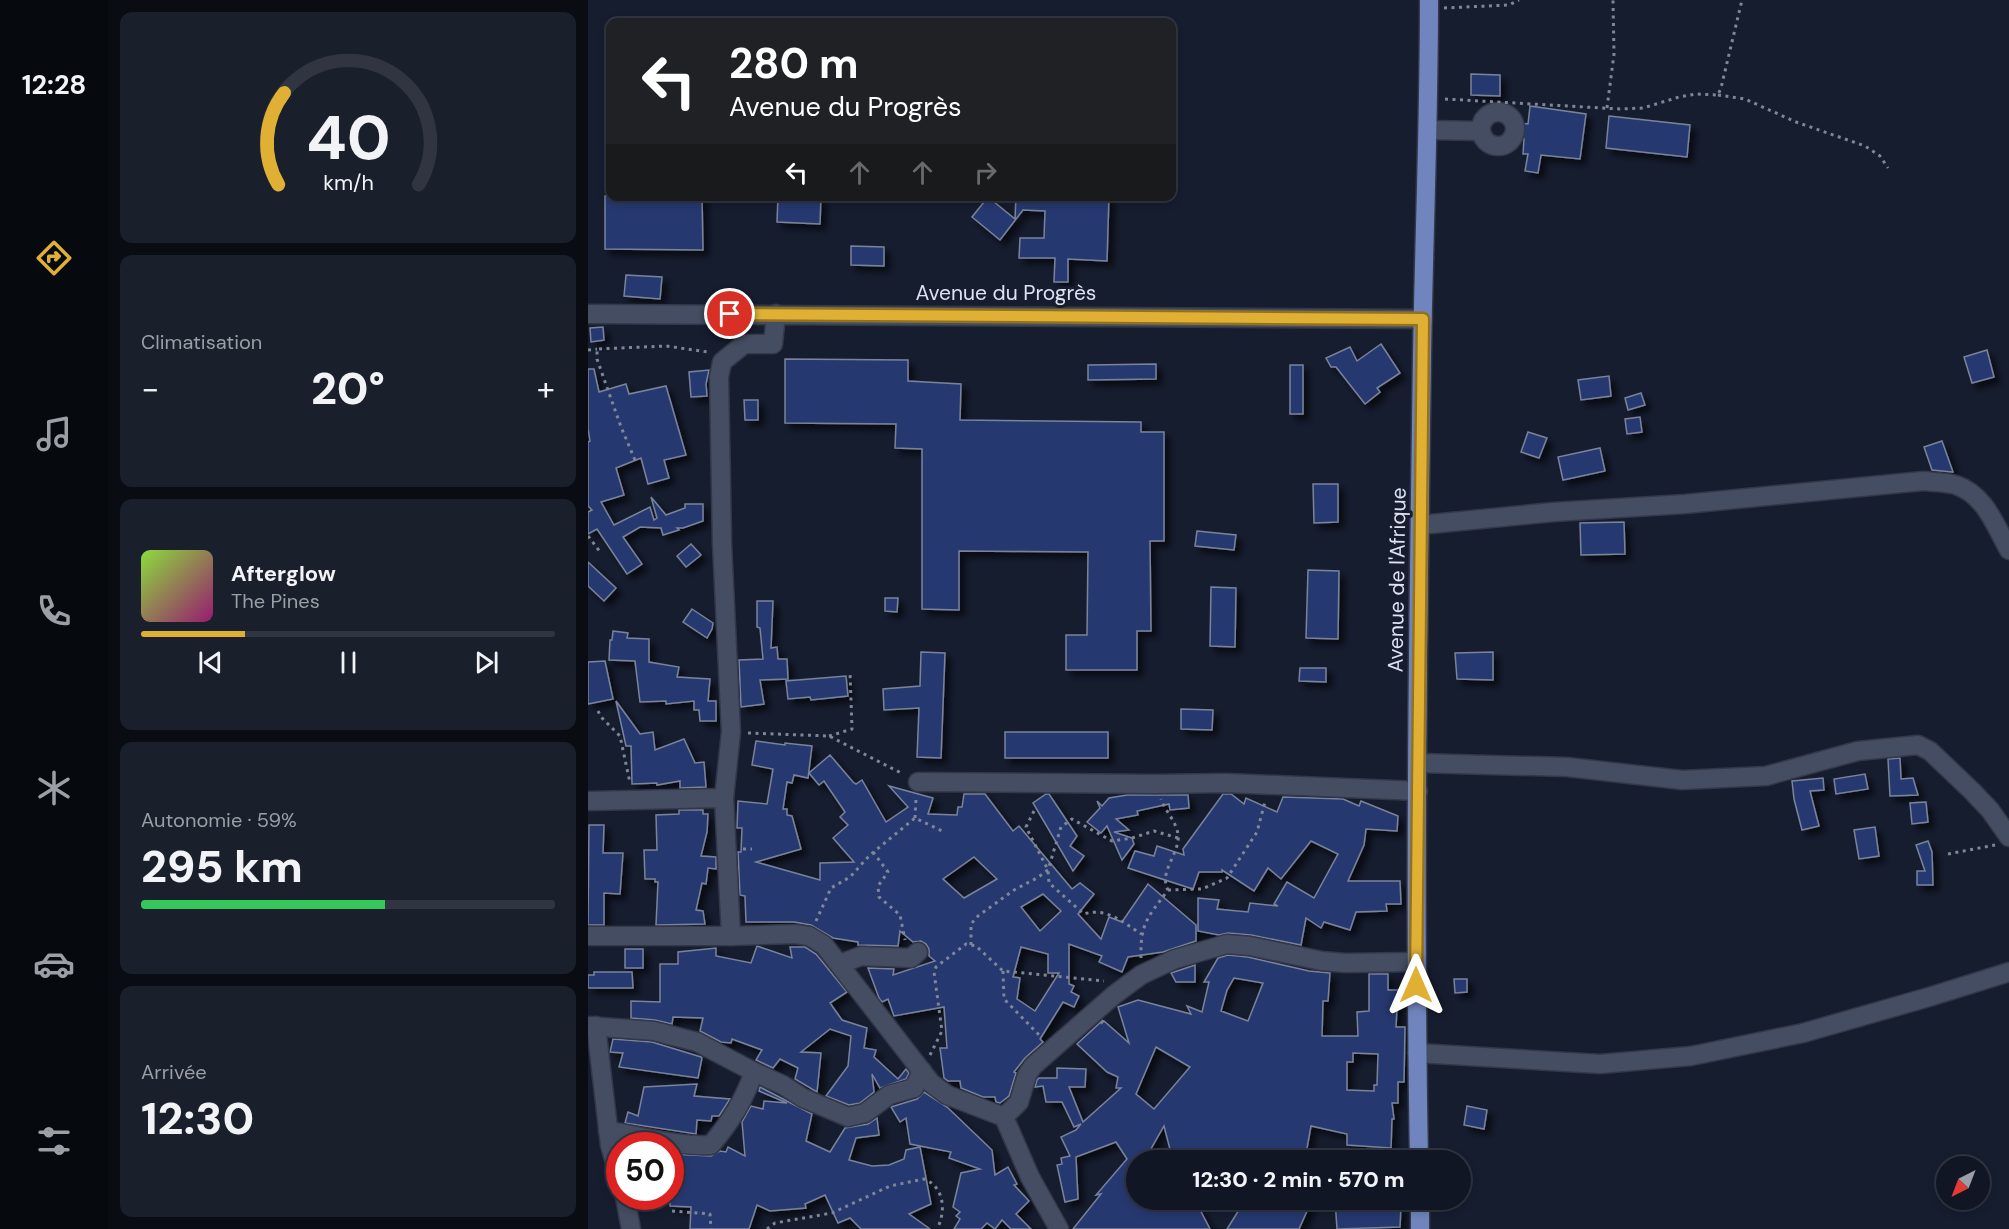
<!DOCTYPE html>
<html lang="fr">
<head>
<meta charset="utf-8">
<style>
	:root { --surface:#101623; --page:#191f2b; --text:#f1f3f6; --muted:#9c9fa6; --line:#303541; --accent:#dfb034 }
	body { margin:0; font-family:"DM Sans",sans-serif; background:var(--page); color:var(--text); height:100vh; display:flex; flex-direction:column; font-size:22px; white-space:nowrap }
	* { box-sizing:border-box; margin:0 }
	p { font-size:20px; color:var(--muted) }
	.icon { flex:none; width:33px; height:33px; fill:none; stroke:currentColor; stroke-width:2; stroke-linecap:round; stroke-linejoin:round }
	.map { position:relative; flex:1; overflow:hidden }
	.details { display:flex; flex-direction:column; gap:12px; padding:12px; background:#090c13; width:480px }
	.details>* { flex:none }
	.banner { position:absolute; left:18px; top:18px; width:570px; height:183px; border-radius:12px; box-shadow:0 3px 9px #0003,0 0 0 2px var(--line); background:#202124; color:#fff; overflow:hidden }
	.needle { width:39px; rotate:222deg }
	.buttons { position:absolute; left:1348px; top:1156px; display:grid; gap:12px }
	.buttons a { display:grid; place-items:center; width:54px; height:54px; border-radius:50%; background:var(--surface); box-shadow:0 3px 9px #0003,0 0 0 2px var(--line); font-size:30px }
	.speed { position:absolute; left:18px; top:1132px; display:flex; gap:12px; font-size:30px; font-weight:700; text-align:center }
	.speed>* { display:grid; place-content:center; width:78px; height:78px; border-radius:50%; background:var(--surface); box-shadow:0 3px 9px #0003,0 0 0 2px var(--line); line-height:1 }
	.speed .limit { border:9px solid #d22; background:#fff; color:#111 }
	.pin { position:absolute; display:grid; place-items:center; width:51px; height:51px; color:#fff; margin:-26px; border:3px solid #fff; border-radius:50%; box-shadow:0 2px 6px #0007 }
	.me { position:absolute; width:66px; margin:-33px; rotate:0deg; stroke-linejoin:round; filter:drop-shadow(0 0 4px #0008) }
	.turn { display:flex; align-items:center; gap:21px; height:126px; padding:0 24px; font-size:27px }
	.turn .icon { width:78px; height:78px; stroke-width:2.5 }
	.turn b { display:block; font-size:42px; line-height:51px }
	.lanes { display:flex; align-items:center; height:57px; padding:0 24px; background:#0003; justify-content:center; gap:30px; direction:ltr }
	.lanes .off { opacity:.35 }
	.big { font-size:45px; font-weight:800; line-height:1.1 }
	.details .card { flex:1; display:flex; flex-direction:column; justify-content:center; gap:9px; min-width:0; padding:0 21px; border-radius:12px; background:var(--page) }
	.details .dial { align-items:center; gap:0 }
	.dial svg { height:156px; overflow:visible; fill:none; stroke:var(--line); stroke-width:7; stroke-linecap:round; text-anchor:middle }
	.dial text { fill:var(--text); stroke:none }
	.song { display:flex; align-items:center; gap:18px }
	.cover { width:72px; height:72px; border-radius:9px; background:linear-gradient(135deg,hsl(90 70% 55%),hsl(320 70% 35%)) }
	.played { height:6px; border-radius:3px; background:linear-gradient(90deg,var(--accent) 25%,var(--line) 25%) }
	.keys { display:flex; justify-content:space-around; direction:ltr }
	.heat { display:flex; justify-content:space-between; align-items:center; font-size:33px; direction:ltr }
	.charge { height:9px; border-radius:4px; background:linear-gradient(90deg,#34c759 59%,var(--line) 0) }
	.trip { position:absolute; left:538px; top:1150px; width:345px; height:60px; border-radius:30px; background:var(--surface); box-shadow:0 3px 9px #0003,0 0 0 2px var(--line); font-weight:800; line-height:60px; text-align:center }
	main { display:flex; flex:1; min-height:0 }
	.tab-bar { display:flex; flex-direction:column; width:108px; justify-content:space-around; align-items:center; background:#06090e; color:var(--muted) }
	.tab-bar .icon { width:42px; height:42px }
	.tab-bar .active { color:var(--accent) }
	.tab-bar b { font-size:27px; color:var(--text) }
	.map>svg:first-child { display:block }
</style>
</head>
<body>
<main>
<nav class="tab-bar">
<b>12:28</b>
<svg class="icon active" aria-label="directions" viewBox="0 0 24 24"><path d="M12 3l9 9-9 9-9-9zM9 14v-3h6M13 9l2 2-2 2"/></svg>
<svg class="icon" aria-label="music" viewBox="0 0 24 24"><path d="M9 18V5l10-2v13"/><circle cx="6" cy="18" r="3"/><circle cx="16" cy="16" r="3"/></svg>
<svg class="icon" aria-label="phone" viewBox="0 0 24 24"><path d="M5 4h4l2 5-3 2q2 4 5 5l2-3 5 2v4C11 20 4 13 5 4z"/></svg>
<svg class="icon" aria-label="climate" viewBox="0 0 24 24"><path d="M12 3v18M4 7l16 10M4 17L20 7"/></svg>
<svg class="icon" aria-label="car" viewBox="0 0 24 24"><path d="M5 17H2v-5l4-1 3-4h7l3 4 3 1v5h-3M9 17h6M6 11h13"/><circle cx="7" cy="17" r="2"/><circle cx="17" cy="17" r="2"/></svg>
<svg class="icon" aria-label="filters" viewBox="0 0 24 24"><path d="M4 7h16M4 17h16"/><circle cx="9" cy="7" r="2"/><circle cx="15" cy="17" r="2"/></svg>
</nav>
<section class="details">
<div class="card dial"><svg viewBox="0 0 100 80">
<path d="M14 69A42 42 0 1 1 86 69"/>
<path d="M14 69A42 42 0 0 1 17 22" stroke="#dfb034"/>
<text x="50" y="56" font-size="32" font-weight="700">40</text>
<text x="50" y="72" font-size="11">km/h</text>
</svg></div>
<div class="card"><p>Climatisation</p>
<div class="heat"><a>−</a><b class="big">20°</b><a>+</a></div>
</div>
<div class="card">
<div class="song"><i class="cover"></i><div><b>Afterglow</b><p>The Pines</p></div></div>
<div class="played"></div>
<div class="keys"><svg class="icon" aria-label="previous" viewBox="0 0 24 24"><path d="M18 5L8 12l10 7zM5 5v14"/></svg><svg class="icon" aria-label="pause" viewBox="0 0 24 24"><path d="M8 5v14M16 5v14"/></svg><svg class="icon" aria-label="next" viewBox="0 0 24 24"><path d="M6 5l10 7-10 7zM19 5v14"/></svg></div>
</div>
<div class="card"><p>Autonomie · 59%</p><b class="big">295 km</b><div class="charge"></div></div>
<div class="card"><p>Arrivée</p><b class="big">12:30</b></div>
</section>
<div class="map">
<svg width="1421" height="1229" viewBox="0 0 1421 1229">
	<defs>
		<filter id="shadow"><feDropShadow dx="5.5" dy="5.5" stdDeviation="3" flood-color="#0009"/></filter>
	</defs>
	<rect width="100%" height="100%" fill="#161d2f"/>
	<g fill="#27396f" stroke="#79839a" stroke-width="1.5" fill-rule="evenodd" filter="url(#shadow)">
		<path d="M883 74 912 75V96L883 95Z"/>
		<path d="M942 106 998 114 992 159 953 155 950 173 937 171 940 154H935L936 139 930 138 932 123 940 124Z"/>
		<path d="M1021 116 1102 125 1099 157 1018 148Z"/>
		<path d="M17 196H114L115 250 17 249Z"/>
		<path d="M190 196H233L232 224 189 222Z"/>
		<path d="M428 196H521L519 261 480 259V282H466L467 258H431L432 238H456L457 211 435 210 412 240 384 217 400 197 427 219Z"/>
		<path d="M263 246 296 247V266L263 265Z"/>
		<path d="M38 275 74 277 72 299 36 296Z"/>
		<path d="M15 327 16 340 3 342 2 328Z"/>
		<path d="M793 344 812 373 789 388 792 392 777 404 748 367H743L738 358 762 347 769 361Z"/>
		<path d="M1399 350 1406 377 1384 383 1376 357Z"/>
		<path d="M197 359 320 360V381L373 384 372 420 553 422V432H576V541H562L563 631H549V670H478V635H499L500 552 371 551V610L334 609V449L307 448 308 424 197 423Z"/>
		<path d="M568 364V379L500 380V365Z"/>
		<rect x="702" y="365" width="13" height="49"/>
		<path d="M0 369H6L11 392 38 384 41 394 78 386 98 455 76 460 81 478 60 484 53 458 28 468 36 495 13 502 26 525 62 507 66 520 69 518 63 497 78 515 97 508V504H115V521L95 528H89L91 530 75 535 73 528 52 527 35 537 54 564 39 574 9 529 0 534V512L4 510 0 506V442L2 441 0 429Z"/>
		<path d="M121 370 118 384 119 396 103 397 101 372Z"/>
		<path d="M1021 376 1023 396 993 400 990 380Z"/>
		<path d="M1053 393 1057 405 1040 410 1037 398Z"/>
		<path d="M156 400H170V420H157Z"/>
		<path d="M1052 417 1054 432 1039 434 1037 419Z"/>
		<path d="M940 432 959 438 951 458 933 452Z"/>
		<path d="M1354 441 1365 472H1364L1344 470 1336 447Z"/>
		<path d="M1012 448 1017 471 975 480 970 457Z"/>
		<path d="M725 484H750V522L726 523Z"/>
		<path d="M1036 522 1037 554 993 555 992 523Z"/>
		<path d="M609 531 648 535 646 550 607 546Z"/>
		<path d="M103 544 113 555 98 567 89 556Z"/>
		<path d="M0 562 28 588 16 601 0 586Z"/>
		<path d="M720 570 751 571 750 639 718 638Z"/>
		<path d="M623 587 648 588 647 647 622 646Z"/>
		<path d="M297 598H310L309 612 297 611Z"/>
		<path d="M169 601H185L183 648 189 647 190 659H199L200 679 172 680 176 704 153 707 151 660 175 659 172 628 169 627Z"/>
		<path d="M104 609 125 623 124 629 119 638 95 622Z"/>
		<path d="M25 631 40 633 39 638 61 639V662L91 667 89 677 122 679 120 701H128V721H112L111 710H106V701L78 704V701L52 702 47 661 21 660 22 640H24Z"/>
		<path d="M333 652 357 653 353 758 329 757 331 708 296 710 295 689 332 686Z"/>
		<path d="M905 652V680L869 679 867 653Z"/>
		<path d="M17 661 25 699 0 704V662Z"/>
		<path d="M712 668H738V682L711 681Z"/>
		<path d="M258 676 260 696 223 700 222 697 200 699 198 681Z"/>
		<path d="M28 701 52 734 65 732 67 750 96 739 107 763 116 762 118 787 92 788V781L69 785V783L44 784 43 746H38Z"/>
		<path d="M593 709 625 710 624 730 593 729Z"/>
		<rect x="417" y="732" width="103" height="26"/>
		<path d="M168 741 197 745V743L224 746 220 778 206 775 204 783 199 782 195 809H199V815L204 816 213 849 168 862 232 880V863L266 862 245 838 260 825 252 817 257 812 236 781 231 785 221 773 242 755 265 782 268 784 274 780 298 822 320 807 301 786 345 798 340 814 369 815 370 807H374L376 794H397L425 831 431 826 484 889 492 883 506 894 490 914 513 939 521 917 534 922 560 884 608 925V941L575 952 540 957 534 972 511 962 514 956 481 944V984L486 986 483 992 491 996 486 1007 475 1002 452 1039 455 1042 437 1058 426 1072 428 1073 421 1096 412 1103 408 1102 407 1097H395L373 1088 372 1081H360L356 1078 352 1048H359L356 1007 306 1016 300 999 294 1002 291 998 280 968 306 969 305 975 347 961 341 956V949L338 944 333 941 325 942 312 931 310 946 270 945V942L245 938 223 925 206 922H158L157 896 152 895 150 852H153L154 828H149L150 801 179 804 185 769 164 765ZM386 857 409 879 376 898 355 879ZM455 894 473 911 452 931 433 907ZM433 947 460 954V973H471L447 1011 429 999 432 978 425 977Z"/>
		<path d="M1312 758 1313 779 1325 778 1330 795 1302 796 1300 759Z"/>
		<path d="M1277 774 1280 789 1248 794 1246 779Z"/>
		<path d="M1235 778 1236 790 1222 791 1231 826 1214 830 1206 799 1204 781Z"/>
		<path d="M458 794H461L489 836 482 846 496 856 485 871 445 803Z"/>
		<path d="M635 794H643L656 804 658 798 689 812 695 797 755 799 771 806 773 801 810 816 809 831 778 829 776 845 760 881H812L813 904H798L799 911 768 912 762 930 736 922 733 928 718 918 713 945 663 935 640 933 631 935 610 931V898L631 900 629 909 660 912 662 903 690 906 686 904 699 882 726 898 750 854 723 841 693 879 680 868 666 891 634 870V872H611L605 889 540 868 547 851 566 856 569 846 596 855 595 849Z"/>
		<path d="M539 795H600L601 808 582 810 581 804 549 811 550 815 528 819 541 830 526 832 544 838 546 844 534 860 519 826 513 833 499 822 512 808 509 801 514 806 521 798Z"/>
		<path d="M1338 802 1340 822 1324 824 1322 803Z"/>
		<path d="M91 810H115V814H120L119 832 113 856 128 857V869L120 868 118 884 114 883 108 910 115 911 117 924 68 925 70 882H67V879H57L56 850H69L68 815 91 814Z"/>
		<path d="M1 825H16L15 853H35L32 894 16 893V925H0Z"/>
		<path d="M1287 827 1291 856 1271 859 1266 830Z"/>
		<path d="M1340 841 1344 852 1345 885H1329V871H1337L1328 845Z"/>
		<path d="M169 946 204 958 202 947H217L228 954 259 992 242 1003 254 1020 279 1028 276 1048 288 1050 286 1057 310 1079 318 1069 321 1073 318 1079 292 1088 284 1074 286 1092 272 1103 261 1105 238 1096 260 1066 263 1036 242 1029 213 1052 233 1053 229 1092 207 1079 210 1068 192 1059 185 1068 168 1060 174 1050 144 1039 143 1043 133 1042 112 1031 115 1018 85 1017 84 1024 67 1020 43 1018V1001L72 1002V964H90V952L128 948V956L163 963Z"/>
		<rect x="37" y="949" width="18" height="19"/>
		<path d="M640 955 660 957 721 971 742 973 740 1001H735L734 1036H770L769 1012 781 1011V974H800V990H810L808 1027H817L816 1082H810V1103H804L806 1119H804L803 1148 759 1145V1134L723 1126 718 1154 692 1152 691 1161H638V1151L603 1149 606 1161H585L576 1126 556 1161H549V1200H607L622 1229H485L513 1194 508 1195 539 1159 528 1142 488 1157 490 1199 477 1202 469 1165 474 1164 473 1158 482 1156 473 1137 488 1130 493 1124 486 1127 474 1102H458L455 1086 447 1087 449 1080 451 1078H469V1068L498 1069 497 1087H481L495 1122 533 1088H528L530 1077 519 1072 489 1044 515 1020 513 1024 516 1021 541 1043 530 1007 550 1000 603 1014 599 1006 614 1012 621 982H616L630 958ZM646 978 675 983 660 1021 633 1011 639 990ZM568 1047 602 1067 566 1109 548 1094ZM765 1053 790 1054 789 1085H786V1091L759 1090V1062H765Z"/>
		<path d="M607 965V982H588L583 973Z"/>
		<path d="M6 972H44L45 988H0V975H6Z"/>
		<path d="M866 979H879V992L867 993Z"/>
		<path d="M25 1039 64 1042 113 1057 114 1058 110 1078 31 1067 35 1053 22 1052Z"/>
		<path d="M109 1084 106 1096 142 1099 131 1116H124L123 1121 109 1120 108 1134 37 1123 40 1112 50 1116 56 1087Z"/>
		<path d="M172 1087 224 1114 218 1141 242 1152 257 1128 280 1124 289 1118 291 1135 268 1138 261 1160 284 1166 301 1165 316 1159 318 1150 332 1147 343 1204 321 1214 342 1229H273L262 1218 250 1223 237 1195 217 1204 218 1208 182 1211 169 1205 161 1229H102L103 1207 82 1206V1154L123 1156 132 1151 138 1152 140 1147 157 1156 154 1122 163 1106 175 1109 176 1101 199 1103 171 1091Z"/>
		<path d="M336 1092 359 1107 404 1150 407 1175 420 1167 429 1184 426 1185 441 1201 428 1214 443 1229H423L414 1220 407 1229 399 1223 393 1229H366L372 1219 368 1216 372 1212 365 1207 373 1173 392 1169 361 1158 363 1152 322 1144 318 1118 312 1122 303 1107 329 1099Z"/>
		<path d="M879 1106 899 1110 896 1129 876 1125Z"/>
		<path d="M708 1200H724L711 1229H639L654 1205 706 1206Z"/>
		<path d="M747 1200H794L795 1205 813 1206 812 1227 749 1229Z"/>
	</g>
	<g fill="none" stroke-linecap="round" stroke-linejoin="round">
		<defs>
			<g id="minor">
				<circle cx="910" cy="129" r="17"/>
				<path d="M840 130 893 131"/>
				<path d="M0 314 835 319"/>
				<path d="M832 525 966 512 1097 504 1335 481C1345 482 1358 482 1368 485 1397 495 1407 525 1421 550"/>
				<path d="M830 763 979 767 1094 780 1178 776 1270 751 1330 745 1342 751 1384 791 1402 810 1421 837"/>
				<path d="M330 782 567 784 639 783 830 791"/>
				<path d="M0 801 136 798"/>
				<path d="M0 936H143L136 798 143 732 134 543 131 377 134 362 156 344H185L188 314"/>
				<path d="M143 936 207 934 221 936 236 945 343 1083 359 1095 416 1117 442 1177 471 1229"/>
				<path d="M252 964 273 956 323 958 330 952"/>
				<path d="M0 1026 66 1031 109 1042 166 1072 195 1085 215 1098 260 1117 277 1113 301 1095 326 1088 334 1071"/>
				<path d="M8 1026 22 1145 32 1181"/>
				<path d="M829 1053 1012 1064 1103 1056 1215 1033 1341 997 1421 972"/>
				<path d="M416 1117 431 1102 439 1075 445 1066 526 995 553 975 587 959 639 944 662 946 734 961 757 963 827 962"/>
				<path d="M20 1131C54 1136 90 1147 123 1145 143 1121 155 1102 166 1072"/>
				<path d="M37 1197 43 1229"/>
			</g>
			<g id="major">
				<path d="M831 1161C826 893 830 624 834 356 836 237 841 119 841 0"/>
				<path d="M832 1200V1229"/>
			</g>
		</defs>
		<use href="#minor" stroke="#333747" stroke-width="21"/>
		<use href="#major" stroke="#333747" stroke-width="21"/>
		<g stroke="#7f8695" stroke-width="3" stroke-dasharray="3 4.5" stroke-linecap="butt">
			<path d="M856 8 921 5 931 0"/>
			<path d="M1130 95 1157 99 1208 122 1277 146 1292 156 1300 168"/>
			<path d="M857 99 1032 109 1055 108 1091 97 1108 94 1130 95 1133 88 1154 0"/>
			<path d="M1019 108 1026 54 1025 0"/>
			<path d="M0 350 9 349"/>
			<path d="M47 460 33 427 9 359V349L78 346 120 352"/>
			<path d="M0 536 13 553"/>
			<path d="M10 711 13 717 32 736 42 783"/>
			<path d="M160 733 241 736 315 774"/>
			<path d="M241 736 264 729 262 672"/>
			<path d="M446 811 438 827 460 870 461 883 496 914C518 907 535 922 553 934"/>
			<path d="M327 818 328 799"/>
			<path d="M155 849H164"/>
			<path d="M285 852 300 872 290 886 291 897 312 915 317 940"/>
			<path d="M1360 854 1407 845"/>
			<path d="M580 890 614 889 639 878 669 832 677 802"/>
			<path d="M228 921 243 888 262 877 282 855 327 818 354 831"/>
			<path d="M383 945V924L390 916 426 890 449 878 460 870 473 827 484 819 524 841 544 838 566 831 590 838"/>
			<path d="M553 958C552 923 560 917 580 890 570 872 593 852 590 834 588 821 577 811 573 799"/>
			<path d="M415 971 416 999 453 1037"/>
			<path d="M342 1055 354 1031 346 972 348 967 378 944 388 946 415 971 516 981"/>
			<path d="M84 1211 122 1214 123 1229"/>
			<path d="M179 1229 187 1223 244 1213 302 1186 336 1179C357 1187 358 1212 349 1229"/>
		</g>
		<use href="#minor" stroke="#444d62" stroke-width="18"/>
		<use href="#major" stroke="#7085bd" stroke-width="18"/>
	</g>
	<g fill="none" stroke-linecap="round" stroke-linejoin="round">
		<defs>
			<path id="route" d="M142 314 835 319 828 985"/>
		</defs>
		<use href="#route" stroke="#917222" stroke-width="15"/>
		<use href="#route" stroke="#dfb034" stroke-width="10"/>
	</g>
	<g text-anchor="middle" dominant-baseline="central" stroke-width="6" stroke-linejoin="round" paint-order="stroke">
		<g font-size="21" fill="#dde3f0" stroke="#161d2f">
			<text x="418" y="293">Avenue du Progrès</text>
			<text transform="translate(809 580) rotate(-89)">Avenue de l'Afrique</text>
		</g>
	</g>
</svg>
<div class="buttons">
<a><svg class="needle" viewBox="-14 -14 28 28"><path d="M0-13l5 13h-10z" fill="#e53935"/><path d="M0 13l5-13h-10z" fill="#9c9fa6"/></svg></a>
</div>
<div class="speed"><div class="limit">50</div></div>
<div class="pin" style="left:142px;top:314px;background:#d93025"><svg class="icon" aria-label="arrive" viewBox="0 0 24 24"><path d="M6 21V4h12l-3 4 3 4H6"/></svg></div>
<svg class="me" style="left:828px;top:985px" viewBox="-20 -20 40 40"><path d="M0-17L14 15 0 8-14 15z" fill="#dfb034" stroke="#fff" stroke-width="4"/></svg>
<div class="trip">12:30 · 2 min · 570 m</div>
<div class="banner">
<div class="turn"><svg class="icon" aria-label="left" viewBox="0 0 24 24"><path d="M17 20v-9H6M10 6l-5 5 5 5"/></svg><div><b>280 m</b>Avenue du Progrès</div></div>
<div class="lanes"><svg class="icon" aria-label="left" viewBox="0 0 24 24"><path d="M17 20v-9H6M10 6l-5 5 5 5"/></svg><svg class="icon off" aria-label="ahead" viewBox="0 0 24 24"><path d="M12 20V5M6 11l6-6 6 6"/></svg><svg class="icon off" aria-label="ahead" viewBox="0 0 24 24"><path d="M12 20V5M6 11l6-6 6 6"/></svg><svg class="icon off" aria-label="right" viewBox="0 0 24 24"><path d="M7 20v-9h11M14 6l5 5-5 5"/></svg></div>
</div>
</div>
</main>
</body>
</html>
